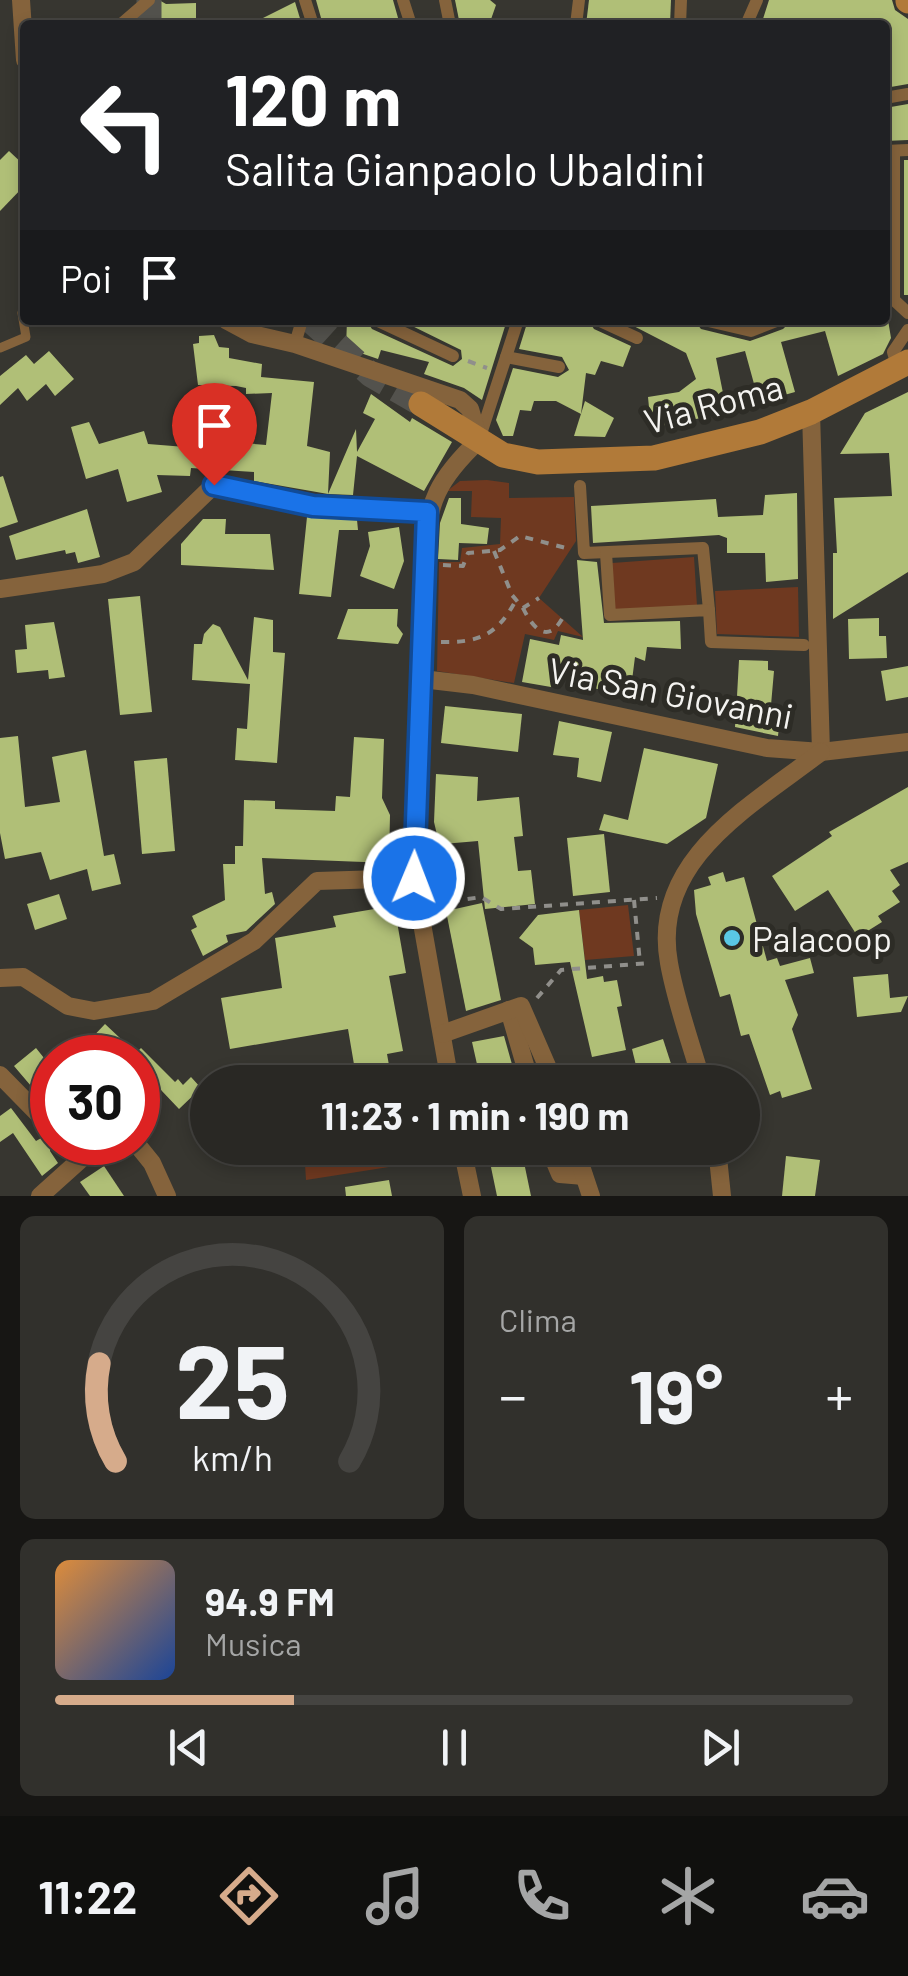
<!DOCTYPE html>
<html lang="it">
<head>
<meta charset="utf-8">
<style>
	:root { --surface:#292824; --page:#31302c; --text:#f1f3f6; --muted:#a5a6a6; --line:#454441; --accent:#d6ab8b }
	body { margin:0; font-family:Barlow,sans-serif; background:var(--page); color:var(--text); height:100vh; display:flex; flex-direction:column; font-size:38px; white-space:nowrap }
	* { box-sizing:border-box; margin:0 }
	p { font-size:32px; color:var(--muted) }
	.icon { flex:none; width:55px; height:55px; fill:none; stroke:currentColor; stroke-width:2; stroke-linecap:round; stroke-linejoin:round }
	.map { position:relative; height:1196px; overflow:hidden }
	.details { display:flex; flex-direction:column; gap:20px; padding:20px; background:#171614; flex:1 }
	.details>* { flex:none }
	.top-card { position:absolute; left:20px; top:20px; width:870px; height:305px; border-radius:10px; box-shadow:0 5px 15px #0003,0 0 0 2px var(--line); background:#202124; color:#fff; overflow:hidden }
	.speed { position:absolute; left:30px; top:1035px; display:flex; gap:20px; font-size:50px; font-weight:700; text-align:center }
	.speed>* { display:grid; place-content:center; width:130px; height:130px; border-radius:50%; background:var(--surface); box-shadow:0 5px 15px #0003,0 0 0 2px var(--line); line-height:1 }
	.speed .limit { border:15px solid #d22; background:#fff; color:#111 }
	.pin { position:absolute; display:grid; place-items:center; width:85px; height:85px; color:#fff; margin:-102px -42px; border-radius:50% 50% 50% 0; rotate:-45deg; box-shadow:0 0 10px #0007 }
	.pin .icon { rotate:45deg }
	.me { position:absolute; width:110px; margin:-55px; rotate:1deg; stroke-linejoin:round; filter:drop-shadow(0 0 8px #0008) }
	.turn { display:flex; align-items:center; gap:35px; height:210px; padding:0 40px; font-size:45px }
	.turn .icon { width:130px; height:130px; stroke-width:2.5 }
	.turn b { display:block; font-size:70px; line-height:85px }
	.then { display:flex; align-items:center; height:95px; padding:0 40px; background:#0003; gap:20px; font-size:38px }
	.big { font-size:75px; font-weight:700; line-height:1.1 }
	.details .widget { flex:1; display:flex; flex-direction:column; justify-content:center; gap:15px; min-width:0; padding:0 35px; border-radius:15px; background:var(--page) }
	.details .dial { align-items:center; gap:0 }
	.dial svg { height:260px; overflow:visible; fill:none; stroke:var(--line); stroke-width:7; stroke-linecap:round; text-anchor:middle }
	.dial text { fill:var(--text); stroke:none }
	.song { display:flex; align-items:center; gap:30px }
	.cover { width:120px; height:120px; border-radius:15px; background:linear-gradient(135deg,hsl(30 70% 55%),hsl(220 70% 35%)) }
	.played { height:10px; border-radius:5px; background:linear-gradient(90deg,var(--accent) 30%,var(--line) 30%) }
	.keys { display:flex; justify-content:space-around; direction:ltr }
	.heat { display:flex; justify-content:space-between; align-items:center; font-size:55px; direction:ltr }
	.details .tiles { flex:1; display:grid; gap:20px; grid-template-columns:1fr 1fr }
	.widget:last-child { grid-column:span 2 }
	.trip { position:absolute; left:190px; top:1065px; width:570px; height:100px; border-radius:50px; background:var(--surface); box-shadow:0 5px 15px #0003,0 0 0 2px var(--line); font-weight:700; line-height:100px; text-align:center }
	.tabs { display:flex; height:160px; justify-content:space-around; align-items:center; background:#10100e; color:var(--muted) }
	.tabs .icon { width:70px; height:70px }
	.tabs .active { color:var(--accent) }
	.tabs b { font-size:45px; color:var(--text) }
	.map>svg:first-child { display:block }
</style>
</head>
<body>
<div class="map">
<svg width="908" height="1196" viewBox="0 0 908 1196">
	<rect width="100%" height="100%" fill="#373630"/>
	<g fill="#6f3920">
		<path d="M487 480 509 483V498L574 497 576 541 539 598 583 637 558 631 554 640 525 634 514 683 437 671 439 562H460L462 548 500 544 501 518 471 517 472 491H447L460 481Z"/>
		<path d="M694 557 697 606 615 611 612 563Z"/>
		<path d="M798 587 799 637 717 634 715 591Z"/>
		<path d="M628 905 634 956 585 960 579 910Z"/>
		<path d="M304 1148H438L440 1159 306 1180Z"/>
	</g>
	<g fill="#b0bf77">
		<path d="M159 0 166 4 196 3V25H135Z"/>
		<path d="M316 0H393L400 25H323Z"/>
		<path d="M455 0H490L496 5 489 25H460Z"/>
		<path d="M589 0H671L670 24 586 25Z"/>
		<path d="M769 0H892L895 10 908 19V84L885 88V25H761Z"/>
		<path d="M295 2 302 25H249Z"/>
		<path d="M908 104V140L885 141V108Z"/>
		<path d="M9 151 25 166V185L0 211V160Z"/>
		<rect x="904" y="160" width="4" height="135"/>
		<path d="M347 320H366L372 329 453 366 462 359 461 350 400 320H507L482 400 464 388 424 374 429 362 381 350 378 359 346 348Z"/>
		<path d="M528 320H588L594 329 631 346 623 367 601 361 595 375 586 373 581 414 556 401H534L531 411 520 410 513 436H503L496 420 513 368 558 377 569 370 562 357 519 349Z"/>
		<path d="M622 320H694L701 329 750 341 783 329 792 320H888L891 338 883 354 838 376 825 331 781 342 795 392 759 402 745 351 716 358 725 403 714 406 716 415 651 428 648 397 679 392 696 379 686 353Z"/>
		<path d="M214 335 219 347 229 348V358L262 364 261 377 314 382 307 446 330 452 328 494 254 481V472L191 468 190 476 157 475 162 492 127 502 118 469 86 479 71 427 89 422 99 444 144 431 148 444 198 448 197 419 218 427 212 440 266 445 272 393 246 394V388L236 386 198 385 193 344 199 343V336Z"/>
		<path d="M49 351 74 379 55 396 46 384 27 401 18 388 0 405V376L26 355 34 364Z"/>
		<path d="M908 392V572L833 619V553H837L834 498 892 496 889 453 840 454 865 413Z"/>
		<path d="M371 394 410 422 412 418 452 442 424 491 357 456 353 495 328 494 356 429 357 452 375 419 363 413Z"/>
		<path d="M585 401 614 418 605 437 574 436Z"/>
		<path d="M3 476 18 522 0 528V477Z"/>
		<path d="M797 493 798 579 766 582 765 553H727V538L719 535 593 543 591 506 716 499 718 517 763 515 765 495Z"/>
		<path d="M449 498H461V524L489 528 487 544 459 543 458 560 438 559 440 523Z"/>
		<path d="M87 509 100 557 78 563 75 552 66 554 65 550 16 560 9 536Z"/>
		<path d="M307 517 357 520 358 530H339L331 597 299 594Z"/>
		<path d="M203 519H226L225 534H270L274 570 181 565V544Z"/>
		<path d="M399 527 404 561 394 589 360 576 370 546 368 532Z"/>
		<path d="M577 560 597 562 604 623 680 621 681 649 647 647 645 661 635 657 630 696 584 686 587 674 555 666 551 687 522 682 530 639 559 645 561 635 583 640Z"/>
		<path d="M140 596 152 712 120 715 108 599Z"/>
		<path d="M348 609H398L397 626 403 634 398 644 337 639Z"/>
		<path d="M254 617 273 620V652L285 653 277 763 235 760 237 728 247 729 250 684 192 680 194 644H202L204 634 213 624 220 627 248 680Z"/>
		<path d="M879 618V636H886L887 658 849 659 848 619Z"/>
		<path d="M54 622 65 677 49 679 48 670 17 673 15 650 27 649 25 625Z"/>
		<path d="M739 660 768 661V670L774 671 771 705 781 706 778 736 735 727 736 710 748 712 751 702 737 696Z"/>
		<path d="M908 666V697L886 701 881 671Z"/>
		<path d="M445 706 522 714 518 752 441 743Z"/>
		<path d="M559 721 612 732 601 782 577 777 579 758 553 755Z"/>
		<path d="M18 736 25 807 60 802 52 757 86 750 104 856 114 854 121 884 92 891 87 869 50 880 41 852 5 859 0 833V738Z"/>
		<path d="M354 737 384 739 382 798 390 815 389 863 262 858 265 894 272 892 275 904 246 931 226 935 228 942 203 956 191 930 197 927 192 916 225 900 223 864H235V846H243L244 800 275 801V809L335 811 336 796 350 797Z"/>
		<path d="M644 748 718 764 706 818 667 844 599 830 604 814 628 820Z"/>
		<path d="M167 758 175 851 142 854 134 761Z"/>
		<path d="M436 774 478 777 477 801 519 797 523 836 514 837 518 871 531 870 535 904 485 909 478 841 443 844 438 839 434 822Z"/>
		<path d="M908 787V862L890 870 900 885 892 891 900 902 878 916 882 922 858 937 828 890 795 911 772 876 832 836 829 832Z"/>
		<path d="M604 834 610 892 573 896 567 838Z"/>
		<path d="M723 872 726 882 744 877 767 961 777 958 780 966 810 958 814 973 785 980 798 1015 792 1029 812 1089 782 1098 780 1091 770 1095 749 1034 741 1036 730 994 720 997 696 914 694 890 711 885 708 877Z"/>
		<path d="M59 894 67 919 35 930 27 904Z"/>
		<path d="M482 903 501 1000 466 1011 446 911Z"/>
		<path d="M386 907 388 918 396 916 406 973 389 976 403 1051 387 1054 392 1082H357L348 1029 230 1049 221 998 282 988 275 938 336 927 333 916Z"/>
		<path d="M579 910 587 979 603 976 604 982 617 980 622 1006 617 1007 626 1050 592 1057 570 962 535 965 533 948 519 938 538 915Z"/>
		<path d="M888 974 890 998 908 996 901 1012 857 1017 853 977Z"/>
		<path d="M105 1024 136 1053 141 1048 175 1082 178 1079 183 1085 191 1077 201 1088 179 1109 161 1090 148 1103 138 1092V1078L144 1071 138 1058H100L86 1044Z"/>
		<path d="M504 1036 517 1082H481L472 1042Z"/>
		<path d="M663 1039 675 1076 640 1082 632 1049Z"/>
		<path d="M36 1048 52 1068V1102L38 1080 31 1086 14 1066Z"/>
		<path d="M11 1108 36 1141 43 1137 52 1140 50 1151 58 1163 42 1176 13 1133 0 1142V1116Z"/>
		<path d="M487 1148H521L531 1196H497Z"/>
		<path d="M786 1156 820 1160 815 1196H782Z"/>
		<path d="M104 1166 124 1196H90L80 1182Z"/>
		<path d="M389 1180 392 1196H346L345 1187Z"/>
	</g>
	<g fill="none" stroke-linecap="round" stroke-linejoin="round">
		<g stroke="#53524d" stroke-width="25" stroke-dasharray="25 12" stroke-linecap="butt">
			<path d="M149 0V25"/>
			<path d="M310 320 371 375 421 404"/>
		</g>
		<g stroke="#908f8b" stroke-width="4" stroke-dasharray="8 8" stroke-linecap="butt">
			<path d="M468 361 487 368"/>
			<path d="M494 551 512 595 523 608 539 598"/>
			<path d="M443 565 463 566 468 553 500 550 520 536 566 548"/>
			<path d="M523 608C532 627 547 645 562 619"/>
			<path d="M441 642C480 643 498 634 516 600"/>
			<path d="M634 900 640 963"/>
			<path d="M436 904 481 897 501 909 657 898"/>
			<path d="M537 998 561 970 649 963"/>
		</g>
		<path stroke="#85633c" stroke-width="9" d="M0 348 26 337 22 313 25 300"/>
		<g stroke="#85633c" stroke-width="12">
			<path d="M305 0 313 25"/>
			<path d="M403 0 411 25"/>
			<path d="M445 0 450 25"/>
			<path d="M747 23 757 0"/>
			<path d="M120 25 149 0"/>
			<path d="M576 25 579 0"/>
			<path d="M680 25 681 0"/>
			<path d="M885 98 908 94"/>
			<path d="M885 151 908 150"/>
			<path d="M894 151V300L908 313"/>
			<path d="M376 320 453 356"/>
			<path d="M598 320 637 338"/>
			<path d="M704 320 751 331 779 320"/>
			<path d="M295 344 302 320"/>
			<path d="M506 357 559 367"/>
			<path d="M895 359 893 352 908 330"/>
			<path d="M479 440 518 320"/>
			<path d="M580 486 584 553 703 548 709 610"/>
			<path d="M606 553 610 615 709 610 711 642 804 645"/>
		</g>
		<g stroke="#85633c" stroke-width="18">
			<path d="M21 0 25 60"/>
			<path d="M226 320 252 334 295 344 460 400 470 409 479 440C438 479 428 501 423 557L414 878 450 1082"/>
			<path d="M811 412 821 752"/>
			<path d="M0 589 103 574 134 562 214 485 313 506 427 511"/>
			<path d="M422 679 473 685 767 748 821 752 908 742"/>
			<path d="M0 978 23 977 68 1006 94 1011 153 1001 254 941 317 881 414 878"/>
			<path d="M509 1010 530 1082"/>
			<path d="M442 1034 521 1006 554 1082"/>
			<path d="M0 1075 52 1128"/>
			<path d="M702 1082C691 1043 676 1003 669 963 650 860 751 806 821 752"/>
			<path d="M135 1142 152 1163 167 1196"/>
			<path d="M462 1148 472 1196"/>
			<path d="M549 1148 560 1174 584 1176"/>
			<path d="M575 1148 591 1196"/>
			<path d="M717 1148 722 1196"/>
			<path d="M40 1196 100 1142"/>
		</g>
		<g stroke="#b17a39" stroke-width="25">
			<path d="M908 0V1"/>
			<path d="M421 404 503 455 538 462 654 458 760 432 811 412 908 362"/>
		</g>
	</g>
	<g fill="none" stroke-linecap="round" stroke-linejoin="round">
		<defs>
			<path id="route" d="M214 485 313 506 427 512 414 878"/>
		</defs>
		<use href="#route" stroke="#114b97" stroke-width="25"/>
		<use href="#route" stroke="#1a73e8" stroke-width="18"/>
	</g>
	<circle fill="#5ac8e5" stroke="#2d2c26" stroke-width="4" cx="732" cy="938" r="10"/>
	<g text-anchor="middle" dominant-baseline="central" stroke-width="10" stroke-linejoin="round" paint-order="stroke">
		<g font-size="35" fill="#f4f3f0" stroke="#2d2c26">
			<text transform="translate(713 403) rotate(-15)">Via Roma</text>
			<text transform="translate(671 692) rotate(11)">Via San Giovanni</text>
		</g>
		<g font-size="35" fill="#f4f3f0" stroke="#2d2c26" text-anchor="start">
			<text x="752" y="938">Palacoop</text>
		</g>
	</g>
</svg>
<div class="speed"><div class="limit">30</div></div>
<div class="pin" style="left:214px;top:485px;background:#d93025"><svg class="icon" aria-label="arrive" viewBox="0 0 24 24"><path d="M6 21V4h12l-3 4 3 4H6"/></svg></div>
<svg class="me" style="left:414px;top:878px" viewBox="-20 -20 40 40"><circle r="17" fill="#1a73e8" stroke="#fff" stroke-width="3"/><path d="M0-11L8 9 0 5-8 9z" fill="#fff"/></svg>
<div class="trip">11:23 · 1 min · 190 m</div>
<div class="top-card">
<div class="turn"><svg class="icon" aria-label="left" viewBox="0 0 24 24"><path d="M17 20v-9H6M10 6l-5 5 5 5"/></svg><div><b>120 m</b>Salita Gianpaolo Ubaldini</div></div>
<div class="then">Poi<svg class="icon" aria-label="arrive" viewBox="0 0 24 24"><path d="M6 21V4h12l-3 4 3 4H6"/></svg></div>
</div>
</div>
<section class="details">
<div class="tiles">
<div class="widget dial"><svg viewBox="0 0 100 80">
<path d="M14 69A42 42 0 1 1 86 69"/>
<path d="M14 69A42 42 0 0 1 9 39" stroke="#d6ab8b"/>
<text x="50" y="56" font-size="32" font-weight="700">25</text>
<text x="50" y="72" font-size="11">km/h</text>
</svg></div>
<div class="widget"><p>Clima</p>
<div class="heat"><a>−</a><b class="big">19°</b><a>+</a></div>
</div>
<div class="widget">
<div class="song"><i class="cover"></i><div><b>94.9 FM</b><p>Musica</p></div></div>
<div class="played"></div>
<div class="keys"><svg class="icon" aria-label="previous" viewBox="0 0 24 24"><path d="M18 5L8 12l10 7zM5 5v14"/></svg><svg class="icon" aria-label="pause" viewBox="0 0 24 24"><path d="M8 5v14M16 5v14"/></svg><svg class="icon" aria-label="next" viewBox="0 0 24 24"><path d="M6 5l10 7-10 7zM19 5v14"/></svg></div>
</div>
</div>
</section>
<nav class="tabs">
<b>11:22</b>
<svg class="icon active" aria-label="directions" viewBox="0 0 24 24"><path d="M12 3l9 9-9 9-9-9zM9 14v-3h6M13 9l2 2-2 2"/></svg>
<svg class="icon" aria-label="music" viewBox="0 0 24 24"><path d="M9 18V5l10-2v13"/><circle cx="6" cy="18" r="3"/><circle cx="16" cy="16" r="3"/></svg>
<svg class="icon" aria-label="phone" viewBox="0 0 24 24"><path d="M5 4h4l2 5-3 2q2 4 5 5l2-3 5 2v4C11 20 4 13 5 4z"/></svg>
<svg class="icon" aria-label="climate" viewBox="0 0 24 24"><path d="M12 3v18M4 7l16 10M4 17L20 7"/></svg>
<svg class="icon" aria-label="car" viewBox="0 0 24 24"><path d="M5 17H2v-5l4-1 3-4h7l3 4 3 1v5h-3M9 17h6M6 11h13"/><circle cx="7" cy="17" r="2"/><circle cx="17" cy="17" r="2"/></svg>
</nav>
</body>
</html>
